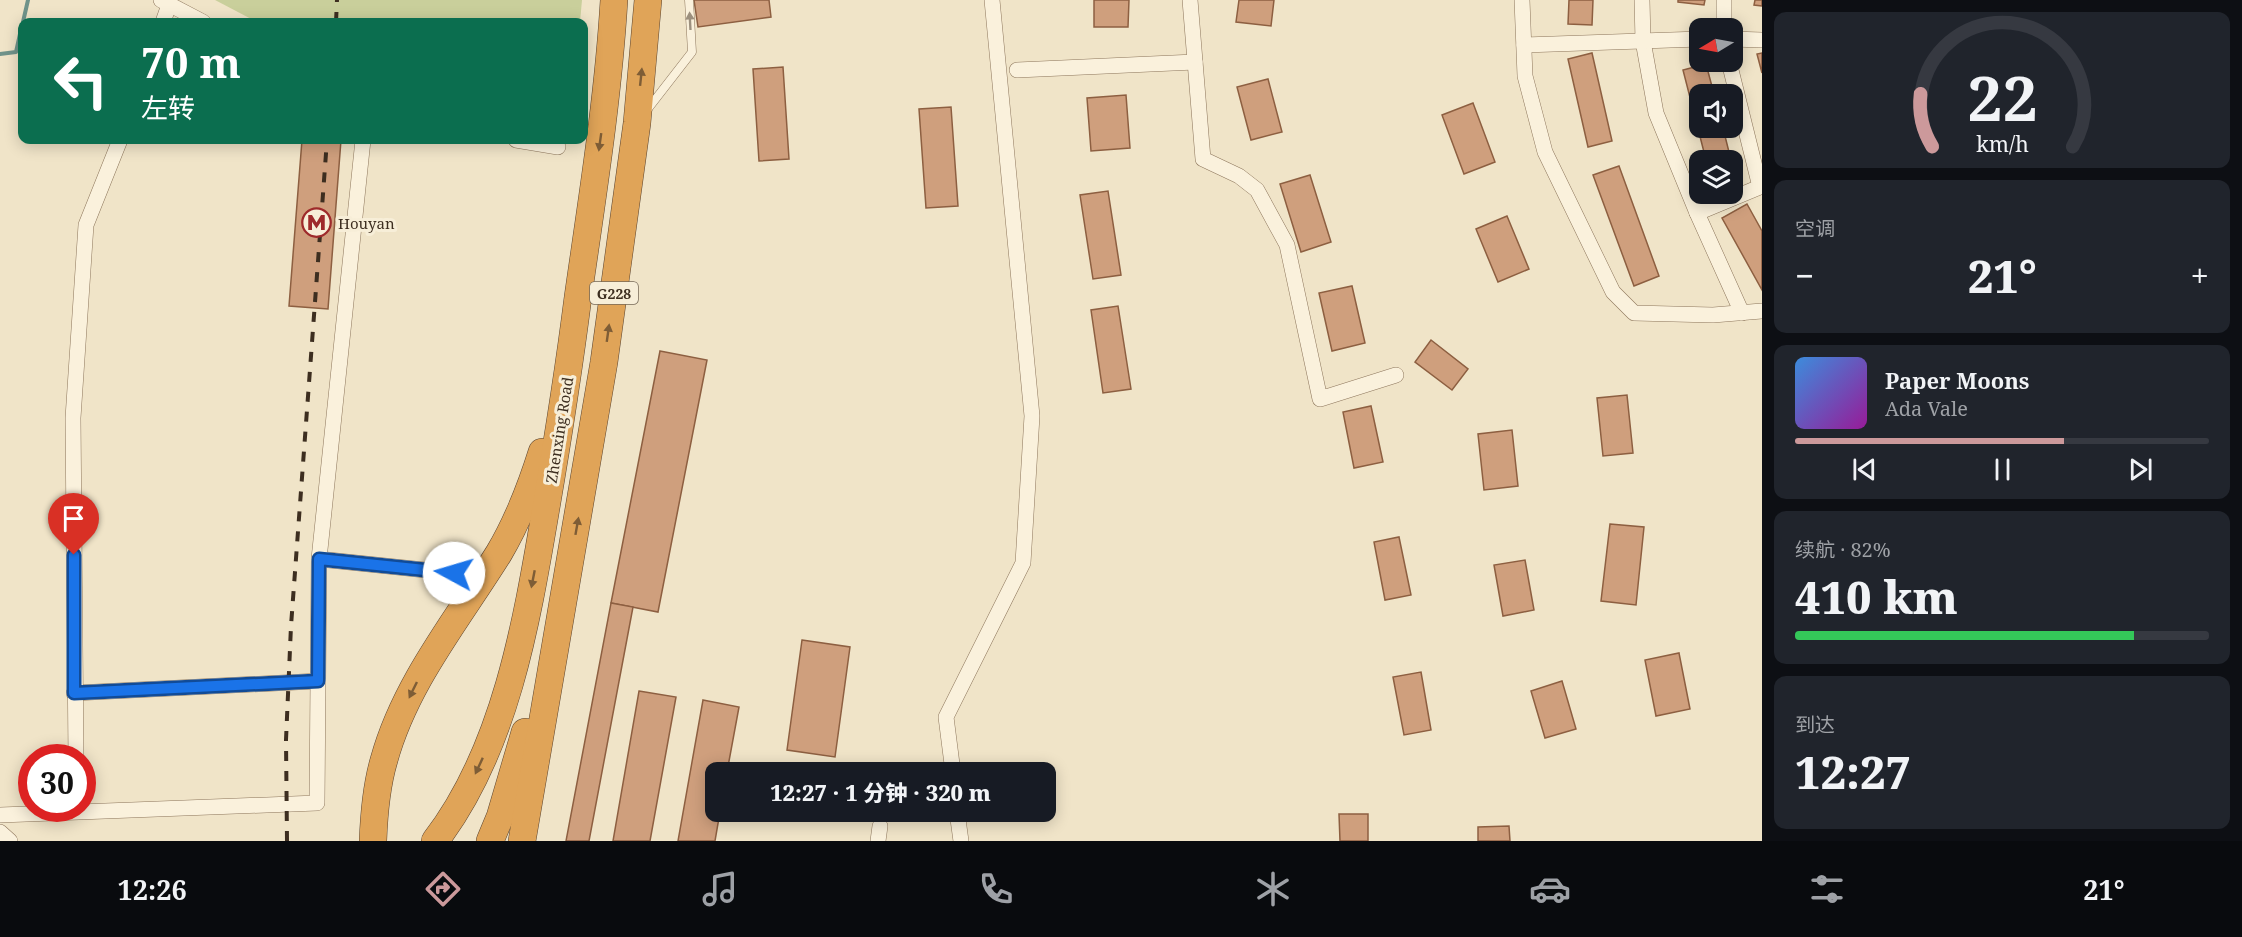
<!DOCTYPE html>
<html lang="zh">
<head>
<meta charset="utf-8">
<style>
	:root { --surface:#171b24; --page:#20242c; --text:#f1f3f6; --muted:#9ea1a6; --line:#363941; --accent:#cc999b }
	body { margin:0; font-family:"Noto Serif","Noto Sans SC",serif; background:var(--page); color:var(--text); height:100vh; display:flex; flex-direction:column; font-size:22px; white-space:nowrap }
	* { box-sizing:border-box; margin:0 }
	p { font-size:20px; color:var(--muted) }
	.icon { flex:none; width:33px; height:33px; fill:none; stroke:currentColor; stroke-width:2; stroke-linecap:round; stroke-linejoin:round }
	.map { position:relative; flex:1; overflow:hidden }
	.panel { display:flex; flex-direction:column; gap:12px; padding:12px; background:#0d0f14; width:480px }
	.panel>* { flex:none }
	.top-card { position:absolute; left:18px; top:18px; width:570px; height:126px; border-radius:12px; box-shadow:0 3px 15px #0003; background:#0b6e4f; color:#fff; overflow:hidden }
	.needle { width:39px; rotate:260deg }
	.controls { position:absolute; left:1689px; top:18px; display:grid; gap:12px }
	.controls a { display:grid; place-items:center; width:54px; height:54px; border-radius:12px; background:var(--surface); box-shadow:0 3px 15px #0003; font-size:30px }
	.speed { position:absolute; left:18px; top:744px; display:flex; gap:12px; font-size:30px; font-weight:700; text-align:center }
	.speed>* { display:grid; place-content:center; width:78px; height:78px; border-radius:50%; background:var(--surface); box-shadow:0 3px 15px #0003; line-height:1 }
	.speed .limit { border:9px solid #d22; background:#fff; color:#111 }
	.pin { position:absolute; display:grid; place-items:center; width:51px; height:51px; color:#fff; margin:-62px -26px; border-radius:50% 50% 50% 0; rotate:-45deg; box-shadow:0 0 6px #0007 }
	.pin .icon { rotate:45deg }
	.me { position:absolute; width:66px; margin:-33px; rotate:276deg; stroke-linejoin:round; filter:drop-shadow(0 0 4px #0008) }
	.turn { display:flex; align-items:center; gap:21px; height:126px; padding:0 24px; font-size:27px }
	.turn .icon { width:78px; height:78px; stroke-width:2.5 }
	.turn b { display:block; font-size:42px; line-height:51px }
	.big { font-size:45px; font-weight:800; line-height:1.1 }
	.panel .card { flex:1; display:flex; flex-direction:column; justify-content:center; gap:9px; min-width:0; padding:0 21px; border-radius:12px; background:var(--page) }
	.panel .dial { align-items:center; gap:0 }
	.dial svg { height:156px; overflow:visible; fill:none; stroke:var(--line); stroke-width:7; stroke-linecap:round; text-anchor:middle }
	.dial text { fill:var(--text); stroke:none }
	.song { display:flex; align-items:center; gap:18px }
	.cover { width:72px; height:72px; border-radius:9px; background:linear-gradient(135deg,hsl(210 70% 55%),hsl(300 70% 35%)) }
	.played { height:6px; border-radius:3px; background:linear-gradient(90deg,var(--accent) 65%,var(--line) 65%) }
	.keys { display:flex; justify-content:space-around; direction:ltr }
	.heat { display:flex; justify-content:space-between; align-items:center; font-size:33px; direction:ltr }
	.charge { height:9px; border-radius:4px; background:linear-gradient(90deg,#34c759 82%,var(--line) 0) }
	.trip { position:absolute; left:705px; top:762px; width:351px; height:60px; border-radius:12px; background:var(--surface); box-shadow:0 3px 15px #0003; font-weight:800; line-height:60px; text-align:center }
	.tabs { display:flex; height:96px; justify-content:space-around; align-items:center; background:#090b0e; color:var(--muted) }
	.tabs .icon { width:42px; height:42px }
	.tabs .selected { color:var(--accent) }
	.tabs b { font-size:27px; color:var(--text) }
	main { display:flex; flex:1; min-height:0 }
	.map>svg:first-child { display:block }
</style>
</head>
<body>
<main>
<div class="map">
<svg width="1762" height="841" viewBox="0 0 1762 841">
	<rect width="100%" height="100%" fill="#f0e4c8"/>
	<path fill="#c9cf9b" d="M215 0H582L580 22H257Z"/>
	<g fill="none" stroke-linecap="round" stroke-linejoin="round">
		<g stroke="#6f938a" stroke-width="4">
			<path d="M23 22 28 0"/>
			<path d="M0 54 16 52 22 25"/>
		</g>
	</g>
	<g fill="#cf9f7d" stroke="#8d5f41" stroke-width="1.5">
		<path d="M694 0H769L771 17 698 27Z"/>
		<path d="M1094 0H1129L1128 27H1094Z"/>
		<path d="M1239 0H1274L1271 26 1236 22Z"/>
		<path d="M1569 0H1593L1592 25 1568 24Z"/>
		<path d="M1678 0H1705L1704 5 1678 2Z"/>
		<path d="M1755 0H1762V6L1754 5Z"/>
		<path d="M1592 53 1612 141 1588 147 1568 59Z"/>
		<path d="M1762 53V73L1757 54Z"/>
		<path d="M1706 64 1714 94H1700V128H1723L1731 160H1706L1683 70Z"/>
		<path d="M783 67 789 159 759 161 753 69Z"/>
		<path d="M1268 79 1282 132 1251 140 1237 87Z"/>
		<path d="M1126 95 1130 148 1091 151 1087 98Z"/>
		<path d="M1473 103 1495 162 1464 174 1442 115Z"/>
		<path d="M951 107 958 206 926 208 919 109Z"/>
		<path d="M302 140H341L328 309 289 306Z"/>
		<path d="M1619 166 1659 276 1634 286 1593 175Z"/>
		<path d="M1310 175 1331 242 1301 252 1280 184Z"/>
		<path d="M1108 191 1121 275 1093 279 1080 195Z"/>
		<path d="M1747 204 1762 231V290L1722 218Z"/>
		<path d="M1507 216 1529 269 1498 282 1476 229Z"/>
		<path d="M1352 286 1365 343 1332 351 1319 293Z"/>
		<path d="M1118 306 1131 389 1103 393 1091 310Z"/>
		<path d="M1431 340 1468 369 1452 390 1415 362Z"/>
		<path d="M660 351 707 360 658 612 611 603Z"/>
		<path d="M1627 395 1633 453 1603 456 1597 398Z"/>
		<path d="M1371 406 1383 462 1354 468 1343 412Z"/>
		<path d="M1512 430 1518 486 1484 490 1478 434Z"/>
		<path d="M1610 524 1644 527 1636 605 1601 601Z"/>
		<path d="M1399 537 1411 595 1385 600 1374 542Z"/>
		<path d="M1525 560 1534 610 1503 616 1494 565Z"/>
		<path d="M611 603 633 607 589 841H566Z"/>
		<path d="M802 640 850 647 835 757 787 750Z"/>
		<path d="M1679 653 1690 709 1656 716 1645 660Z"/>
		<path d="M1421 672 1431 730 1404 735 1393 677Z"/>
		<path d="M1562 681 1576 729 1545 738 1531 691Z"/>
		<path d="M639 691 676 697 650 841H613Z"/>
		<path d="M703 700 739 707 727 772H716V812H720L715 841H678Z"/>
		<path d="M1339 814H1368V841H1340Z"/>
		<path d="M1509 826 1510 841H1478V827Z"/>
	</g>
	<g fill="none" stroke-linecap="round" stroke-linejoin="round">
		<defs>
			<path id="lane" d="M647 110 692 52 689 0"/>
			<g id="street">
				<path d="M161 0 203 22"/>
				<path d="M1190 0 1203 159 1239 176 1257 190 1287 245 1320 399 1396 375"/>
				<path d="M1522 0 1525 76 1545 152 1613 292 1634 313 1713 315 1762 311"/>
				<path d="M1642 0 1643 41 1656 113 1697 213 1742 313"/>
				<path d="M1724 0V28"/>
				<path d="M163 22 169 5"/>
				<path d="M1732 39 1762 40"/>
				<path d="M1524 45 1700 39"/>
				<path d="M1017 70 1195 62"/>
				<path d="M516 140 558 147"/>
				<path d="M1697 213 1760 187 1729 62"/>
				<path d="M319 559 454 573"/>
				<path d="M74 693 318 681"/>
				<path d="M76 758 73 418 86 225 120 140"/>
				<path d="M953 772 946 717 1023 563 1032 416 992 0"/>
				<path d="M957 812 961 841"/>
				<path d="M0 815 317 803 319 559 363 140"/>
				<path d="M0 832 10 841"/>
				<path d="M878 841 880 826"/>
			</g>
			<g id="highway">
				<path d="M373 841C374 813 376 787 384 760 405 683 458 619 499 553 518 521 531 487 542 452"/>
				<path d="M435 841C506 749 527 620 546 508 558 438 569 368 578 297 592 199 608 100 614 0"/>
				<path d="M490 841 500 817 525 732"/>
				<path d="M522 841 604 362 637 123 648 0"/>
			</g>
		</defs>
		<use href="#lane" stroke="#8d765c" stroke-width="9"/>
		<use href="#street" stroke="#8d765c" stroke-width="16"/>
		<use href="#highway" stroke="#5b4430" stroke-width="28"/>
		<use href="#lane" stroke="#faf1dc" stroke-width="8"/>
		<use href="#street" stroke="#faf1dc" stroke-width="15"/>
		<use href="#highway" stroke="#e0a458" stroke-width="27"/>
		<g stroke="#3d2e20" stroke-width="4" stroke-dasharray="10 10" stroke-linecap="butt">
			<path d="M336 22 337 0"/>
			<path d="M287 841 286 740 291 626 327 140"/>
		</g>
	</g>
	<defs><path id="oneway-solid" d="M-6-.8H1V-3.2L6.5 0L1 3.2V.8H-6Z" transform="scale(1.5)"/></defs>
	<use fill="#9c907e" href="#oneway-solid" transform="translate(690 21) rotate(-93)"/>
	<g fill="#7e5d36">
		<use href="#oneway-solid" transform="translate(641 77) rotate(-84)"/>
		<use href="#oneway-solid" transform="translate(600 142) rotate(98)"/>
		<use href="#oneway-solid" transform="translate(608 333) rotate(-82)"/>
		<use href="#oneway-solid" transform="translate(577 526) rotate(-80)"/>
		<use href="#oneway-solid" transform="translate(533 579) rotate(101)"/>
		<use href="#oneway-solid" transform="translate(413 690) rotate(116)"/>
		<use href="#oneway-solid" transform="translate(479 766) rotate(115)"/>
	</g>
	<g fill="none" stroke-linecap="round" stroke-linejoin="round">
		<defs>
			<path id="route" d="M74 555V693L318 681 319 559 454 573"/>
		</defs>
		<use href="#route" stroke="#114b97" stroke-width="15"/>
		<use href="#route" stroke="#1a73e8" stroke-width="10"/>
	</g>
	<defs>
		<symbol id="metro-ring" viewBox="-11 -11 22 22"><circle r="9.5" fill="#f7eed8" stroke="#9e2a2b" stroke-width="1.5"/><path d="M-5.5 5V-5H-3L0 0L3-5H5.5V5H3V-.5L0 4L-3-.5V5Z" fill="#9e2a2b"/></symbol>
	</defs>
	<g fill-rule="evenodd">
		<use href="#metro-ring" x="300" y="206" width="33" height="33"/>
	</g>
	<g text-anchor="middle" dominant-baseline="central" stroke-width="6" stroke-linejoin="round" paint-order="stroke">
		<rect fill="#f7eed8" stroke="#756857" stroke-width="1.5" x="590" y="282" width="48" height="22" rx="4.5"/>
		<g font-size="14" font-weight="bold" fill="#3d2e20">
			<text x="614" y="293">G228</text>
		</g>
		<g font-size="15" fill="#3d2e20" stroke="#f7eed8" text-anchor="start">
			<text x="338" y="223">Houyan</text>
		</g>
		<g font-size="15" fill="#3d2e20" stroke="#f7eed8">
			<text transform="translate(559 430) rotate(-81)">Zhenxing Road</text>
		</g>
	</g>
</svg>
<div class="controls">
<a><svg class="needle" viewBox="-14 -14 28 28"><path d="M0-13l5 13h-10z" fill="#e53935"/><path d="M0 13l5-13h-10z" fill="#9ea1a6"/></svg></a>
<a><svg class="icon" aria-label="sound" viewBox="0 0 24 24"><path d="M4 9h4l5-4v14l-5-4H4zM17 9q2 3 0 6"/></svg></a>
<a><svg class="icon" aria-label="layers" viewBox="0 0 24 24"><path d="M12 4l9 5-9 5-9-5zM3 14l9 5 9-5"/></svg></a>
</div>
<div class="speed"><div class="limit">30</div></div>
<div class="pin" style="left:74px;top:555px;background:#d93025"><svg class="icon" aria-label="arrive" viewBox="0 0 24 24"><path d="M6 21V4h12l-3 4 3 4H6"/></svg></div>
<svg class="me" style="left:454px;top:573px" viewBox="-20 -20 40 40"><circle r="19" fill="#fff"/><path d="M0-13L10 11 0 6-10 11z" fill="#1a73e8"/></svg>
<div class="trip">12:27 · 1 分钟 · 320 m</div>
<div class="top-card">
<div class="turn"><svg class="icon" aria-label="left" viewBox="0 0 24 24"><path d="M17 20v-9H6M10 6l-5 5 5 5"/></svg><div><b>70 m</b>左转</div></div>
</div>
</div>
<section class="panel">
<div class="card dial"><svg viewBox="0 0 100 80">
<path d="M14 69A42 42 0 1 1 86 69"/>
<path d="M14 69A42 42 0 0 1 8 42" stroke="#cc999b"/>
<text x="50" y="56" font-size="32" font-weight="700">22</text>
<text x="50" y="72" font-size="11">km/h</text>
</svg></div>
<div class="card"><p>空调</p>
<div class="heat"><a>−</a><b class="big">21°</b><a>+</a></div>
</div>
<div class="card">
<div class="song"><i class="cover"></i><div><b>Paper Moons</b><p>Ada Vale</p></div></div>
<div class="played"></div>
<div class="keys"><svg class="icon" aria-label="previous" viewBox="0 0 24 24"><path d="M18 5L8 12l10 7zM5 5v14"/></svg><svg class="icon" aria-label="pause" viewBox="0 0 24 24"><path d="M8 5v14M16 5v14"/></svg><svg class="icon" aria-label="next" viewBox="0 0 24 24"><path d="M6 5l10 7-10 7zM19 5v14"/></svg></div>
</div>
<div class="card"><p>续航 · 82%</p><b class="big">410 km</b><div class="charge"></div></div>
<div class="card"><p>到达</p><b class="big">12:27</b></div>
</section>
</main>
<nav class="tabs">
<b>12:26</b>
<svg class="icon selected" aria-label="directions" viewBox="0 0 24 24"><path d="M12 3l9 9-9 9-9-9zM9 14v-3h6M13 9l2 2-2 2"/></svg>
<svg class="icon" aria-label="music" viewBox="0 0 24 24"><path d="M9 18V5l10-2v13"/><circle cx="6" cy="18" r="3"/><circle cx="16" cy="16" r="3"/></svg>
<svg class="icon" aria-label="phone" viewBox="0 0 24 24"><path d="M5 4h4l2 5-3 2q2 4 5 5l2-3 5 2v4C11 20 4 13 5 4z"/></svg>
<svg class="icon" aria-label="climate" viewBox="0 0 24 24"><path d="M12 3v18M4 7l16 10M4 17L20 7"/></svg>
<svg class="icon" aria-label="car" viewBox="0 0 24 24"><path d="M5 17H2v-5l4-1 3-4h7l3 4 3 1v5h-3M9 17h6M6 11h13"/><circle cx="7" cy="17" r="2"/><circle cx="17" cy="17" r="2"/></svg>
<svg class="icon" aria-label="filters" viewBox="0 0 24 24"><path d="M4 7h16M4 17h16"/><circle cx="9" cy="7" r="2"/><circle cx="15" cy="17" r="2"/></svg>
<b>21°</b>
</nav>
</body>
</html>
